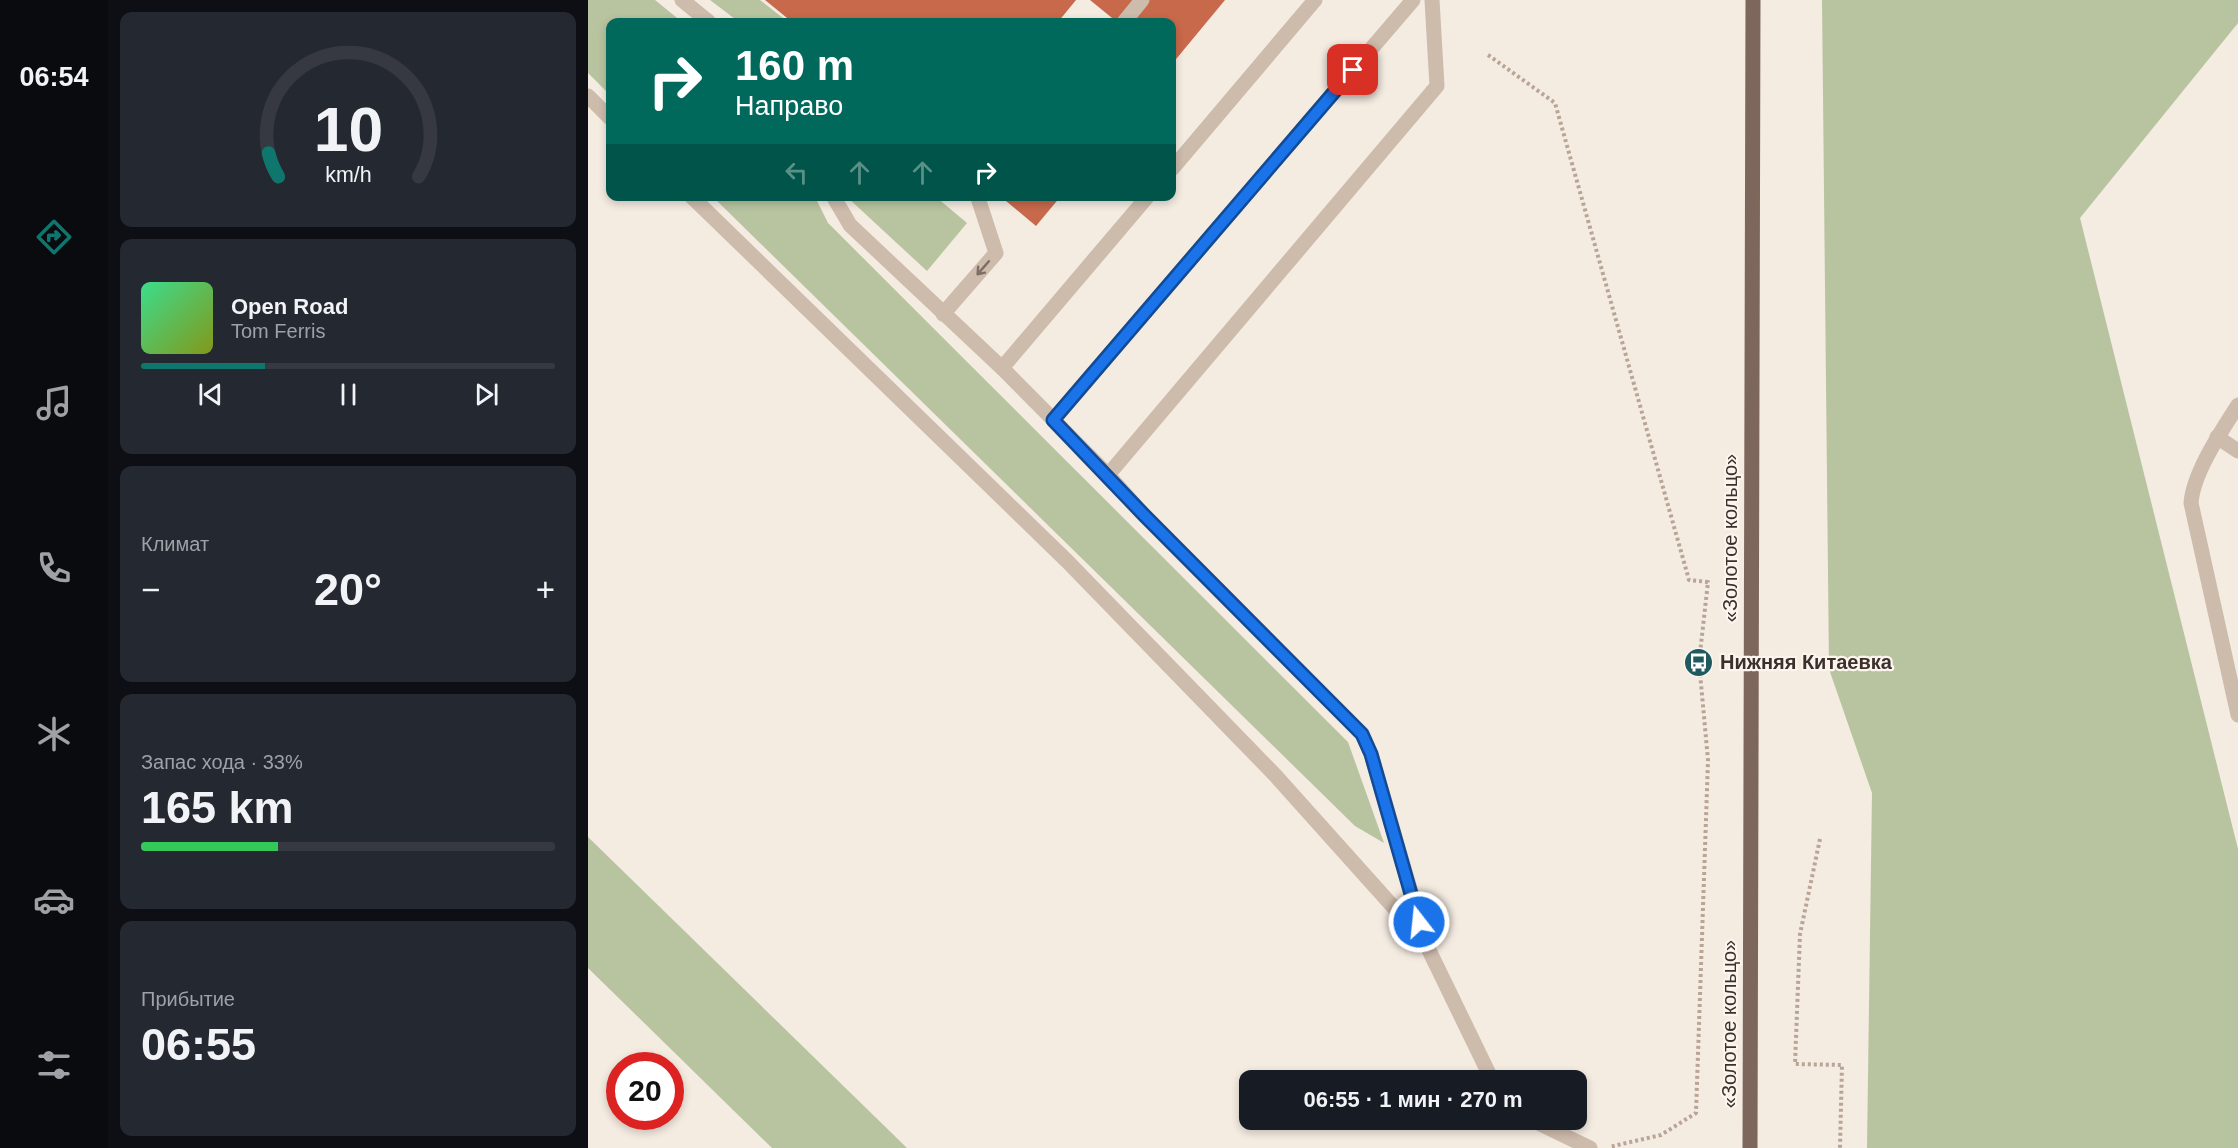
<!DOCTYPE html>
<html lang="ru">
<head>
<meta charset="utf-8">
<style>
	:root { --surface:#171b24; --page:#242831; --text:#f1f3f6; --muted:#9ea1a6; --line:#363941; --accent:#0f766e }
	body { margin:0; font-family:Helvetica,sans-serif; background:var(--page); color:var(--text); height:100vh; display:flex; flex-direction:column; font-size:22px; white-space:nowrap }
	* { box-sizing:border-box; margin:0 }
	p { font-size:20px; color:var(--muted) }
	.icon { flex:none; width:33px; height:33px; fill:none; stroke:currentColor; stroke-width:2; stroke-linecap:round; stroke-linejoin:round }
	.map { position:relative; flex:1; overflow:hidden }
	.drawer { display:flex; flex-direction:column; gap:12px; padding:12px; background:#0d0f14; width:480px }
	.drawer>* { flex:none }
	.hud { position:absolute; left:18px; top:18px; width:570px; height:183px; border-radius:12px; box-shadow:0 3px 9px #0003; background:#00695c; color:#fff; overflow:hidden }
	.speed { position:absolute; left:18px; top:1052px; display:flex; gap:12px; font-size:30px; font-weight:700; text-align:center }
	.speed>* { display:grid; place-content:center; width:78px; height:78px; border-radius:50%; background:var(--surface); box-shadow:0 3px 9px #0003; line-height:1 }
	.speed .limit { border:9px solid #d22; background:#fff; color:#111 }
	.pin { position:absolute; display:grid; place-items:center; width:51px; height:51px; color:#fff; margin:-26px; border-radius:12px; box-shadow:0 3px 9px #0006 }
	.me { position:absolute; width:66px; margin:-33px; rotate:344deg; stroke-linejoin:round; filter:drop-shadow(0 0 4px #0008) }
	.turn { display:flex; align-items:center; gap:21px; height:126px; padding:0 30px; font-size:27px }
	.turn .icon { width:78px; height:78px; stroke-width:2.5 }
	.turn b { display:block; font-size:42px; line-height:51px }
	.lanes { display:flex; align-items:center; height:57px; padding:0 30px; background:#0003; justify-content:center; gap:30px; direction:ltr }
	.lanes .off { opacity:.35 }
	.big { font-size:45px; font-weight:600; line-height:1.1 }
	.drawer .widget { flex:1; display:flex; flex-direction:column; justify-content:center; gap:9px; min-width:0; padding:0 21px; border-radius:12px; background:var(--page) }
	.drawer .dial { align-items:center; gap:0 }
	.dial svg { height:156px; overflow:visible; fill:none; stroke:var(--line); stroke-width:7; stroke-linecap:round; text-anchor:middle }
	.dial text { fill:var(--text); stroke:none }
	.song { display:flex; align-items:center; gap:18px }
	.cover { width:72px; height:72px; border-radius:9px; background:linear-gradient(135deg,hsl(150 70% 55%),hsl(70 70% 35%)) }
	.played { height:6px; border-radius:3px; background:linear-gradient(90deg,var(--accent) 30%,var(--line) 30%) }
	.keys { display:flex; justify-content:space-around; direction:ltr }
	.heat { display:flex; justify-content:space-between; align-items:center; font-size:33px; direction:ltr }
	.charge { height:9px; border-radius:4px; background:linear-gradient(90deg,#34c759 33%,var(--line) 0) }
	.trip { position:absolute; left:651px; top:1070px; width:348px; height:60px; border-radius:12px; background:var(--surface); box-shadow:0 3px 9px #0003; font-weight:600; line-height:60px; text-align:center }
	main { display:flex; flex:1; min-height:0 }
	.menu { display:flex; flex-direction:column; width:108px; justify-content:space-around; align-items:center; background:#090b0e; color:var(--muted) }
	.menu .icon { width:42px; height:42px }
	.menu .on { color:var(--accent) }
	.menu b { font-size:27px; color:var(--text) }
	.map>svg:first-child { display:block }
</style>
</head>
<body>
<main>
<nav class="menu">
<b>06:54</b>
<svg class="icon on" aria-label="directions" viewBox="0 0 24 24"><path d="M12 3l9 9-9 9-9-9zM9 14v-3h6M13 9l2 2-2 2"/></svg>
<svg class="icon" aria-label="music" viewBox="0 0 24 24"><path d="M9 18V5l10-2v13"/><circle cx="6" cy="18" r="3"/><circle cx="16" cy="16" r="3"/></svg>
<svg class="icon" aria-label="phone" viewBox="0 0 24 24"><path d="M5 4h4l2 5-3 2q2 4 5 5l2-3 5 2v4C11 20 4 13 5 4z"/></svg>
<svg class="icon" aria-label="climate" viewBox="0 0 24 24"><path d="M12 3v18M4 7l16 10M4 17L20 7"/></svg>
<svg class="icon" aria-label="car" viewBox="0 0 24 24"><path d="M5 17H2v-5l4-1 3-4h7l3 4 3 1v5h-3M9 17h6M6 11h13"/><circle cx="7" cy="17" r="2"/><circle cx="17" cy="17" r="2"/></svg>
<svg class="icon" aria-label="filters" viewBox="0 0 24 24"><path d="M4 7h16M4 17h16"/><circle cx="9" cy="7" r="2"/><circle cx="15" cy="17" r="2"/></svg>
</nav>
<section class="drawer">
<div class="widget dial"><svg viewBox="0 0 100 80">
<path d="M14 69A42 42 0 1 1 86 69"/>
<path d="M14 69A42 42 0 0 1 9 57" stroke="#0f766e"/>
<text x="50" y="56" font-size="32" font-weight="700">10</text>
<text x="50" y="72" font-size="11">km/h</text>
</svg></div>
<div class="widget">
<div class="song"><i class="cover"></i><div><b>Open Road</b><p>Tom Ferris</p></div></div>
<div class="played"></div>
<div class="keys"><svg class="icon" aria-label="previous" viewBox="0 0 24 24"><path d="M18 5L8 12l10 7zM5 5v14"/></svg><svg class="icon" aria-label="pause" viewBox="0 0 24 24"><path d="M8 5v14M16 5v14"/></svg><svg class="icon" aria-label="next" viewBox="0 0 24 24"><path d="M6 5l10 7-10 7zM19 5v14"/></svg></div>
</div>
<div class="widget"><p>Климат</p>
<div class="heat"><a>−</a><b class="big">20°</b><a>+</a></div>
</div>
<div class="widget"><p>Запас хода · 33%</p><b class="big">165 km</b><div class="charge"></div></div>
<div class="widget"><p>Прибытие</p><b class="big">06:55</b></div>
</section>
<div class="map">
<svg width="1650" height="1148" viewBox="0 0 1650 1148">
	<rect width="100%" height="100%" fill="#f4ebe1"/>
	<g fill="#b8c4a0">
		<path d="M0 0H67L94 22H22V95L0 73Z"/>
		<path d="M122 0H172L200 22H151Z"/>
		<path d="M1234 0H1650V23L1492 218 1650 849V1148H1279L1284 793 1241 669Z"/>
		<path d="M125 197H227L240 223 760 742 796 843 767 826Z"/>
		<path d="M259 197H348L379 223 339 271Z"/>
		<path d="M0 837 319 1148H184L0 968Z"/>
	</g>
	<g fill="#c8694b">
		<path d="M177 0H488L470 22H204Z"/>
		<path d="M502 0H637L584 64V22H529Z"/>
		<path d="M412 196H473L448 226Z"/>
	</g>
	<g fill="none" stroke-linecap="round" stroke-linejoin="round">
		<g stroke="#b9a596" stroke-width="4" stroke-dasharray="3 3" stroke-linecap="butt">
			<path d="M900 55 967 103 1101 580 1120 582 1111 662 1120 760 1108 1113 1073 1135 1021 1147"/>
			<path d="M1232 839 1212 934 1207 1064 1254 1065 1252 1148"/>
		</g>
		<g stroke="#cdbbac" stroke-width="15">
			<path d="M94 0 121 22"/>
			<path d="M536 22 554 0"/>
			<path d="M0 96 22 118"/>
			<path d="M584 169 727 0"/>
			<path d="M103 196 479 561 687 775 834 939"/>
			<path d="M245 196 262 225 414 368 520 475 556 515 774 734 783 754 838 944 904 1080"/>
			<path d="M355 314 408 253 390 198 391 196"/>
			<path d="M414 368 560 196"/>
			<path d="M1650 405C1634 430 1605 473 1603 503L1650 715"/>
			<path d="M465 420 825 0"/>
			<path d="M1629 437 1650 451"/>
			<path d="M520 475 849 86 844 0"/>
			<path d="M942 1119 1002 1148"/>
		</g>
		<path stroke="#7d675c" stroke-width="15" d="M1162 1148 1165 0"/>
	</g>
	<defs><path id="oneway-shaft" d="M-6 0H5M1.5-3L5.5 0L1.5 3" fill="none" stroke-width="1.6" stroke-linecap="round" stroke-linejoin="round" transform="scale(1.5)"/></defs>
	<use stroke="#7d6f65" href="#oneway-shaft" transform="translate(395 268) rotate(131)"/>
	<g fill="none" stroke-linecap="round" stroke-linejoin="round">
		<defs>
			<path id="route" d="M765 70 465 420 556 515 774 734 783 754 831 922"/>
		</defs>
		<use href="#route" stroke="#114b97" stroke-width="15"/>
		<use href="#route" stroke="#1a73e8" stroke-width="10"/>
	</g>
	<defs>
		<symbol id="bus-disc" viewBox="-11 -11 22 22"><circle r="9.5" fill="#1f5a5e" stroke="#fbf5ee"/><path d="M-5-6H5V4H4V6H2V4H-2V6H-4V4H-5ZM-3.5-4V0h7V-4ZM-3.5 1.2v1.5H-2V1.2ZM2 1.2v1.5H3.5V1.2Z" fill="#fff"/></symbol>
	</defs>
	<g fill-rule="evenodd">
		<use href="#bus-disc" x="1094" y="646" width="33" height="33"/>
	</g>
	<g text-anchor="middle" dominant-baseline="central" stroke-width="4.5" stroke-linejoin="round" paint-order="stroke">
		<g font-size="20" fill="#3b302b" stroke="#fbf5ee">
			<text transform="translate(1142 538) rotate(-90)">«Золотое кольцо»</text>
			<text transform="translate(1141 1024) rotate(-90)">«Золотое кольцо»</text>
		</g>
		<g font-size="20" font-weight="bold" fill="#3b302b" stroke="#fbf5ee" text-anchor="start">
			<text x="1132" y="662">Нижняя Китаевка</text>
		</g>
	</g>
</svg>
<div class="speed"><div class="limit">20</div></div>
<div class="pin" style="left:765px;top:70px;background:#d93025"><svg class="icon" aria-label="arrive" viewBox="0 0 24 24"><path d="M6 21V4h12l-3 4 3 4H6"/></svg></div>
<svg class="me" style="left:831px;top:922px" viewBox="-20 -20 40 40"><circle r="17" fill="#1a73e8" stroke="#fff" stroke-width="3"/><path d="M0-11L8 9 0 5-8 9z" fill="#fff"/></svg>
<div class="trip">06:55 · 1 мин · 270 m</div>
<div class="hud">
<div class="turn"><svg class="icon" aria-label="right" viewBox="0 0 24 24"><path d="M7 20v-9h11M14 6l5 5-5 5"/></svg><div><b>160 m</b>Направо</div></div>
<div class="lanes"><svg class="icon off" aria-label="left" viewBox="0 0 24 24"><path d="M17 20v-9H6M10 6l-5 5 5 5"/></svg><svg class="icon off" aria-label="ahead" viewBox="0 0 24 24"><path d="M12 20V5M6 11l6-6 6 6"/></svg><svg class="icon off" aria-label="ahead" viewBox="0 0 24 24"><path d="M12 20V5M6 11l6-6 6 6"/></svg><svg class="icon" aria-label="right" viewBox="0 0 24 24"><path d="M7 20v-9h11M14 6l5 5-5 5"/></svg></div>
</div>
</div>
</main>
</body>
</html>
